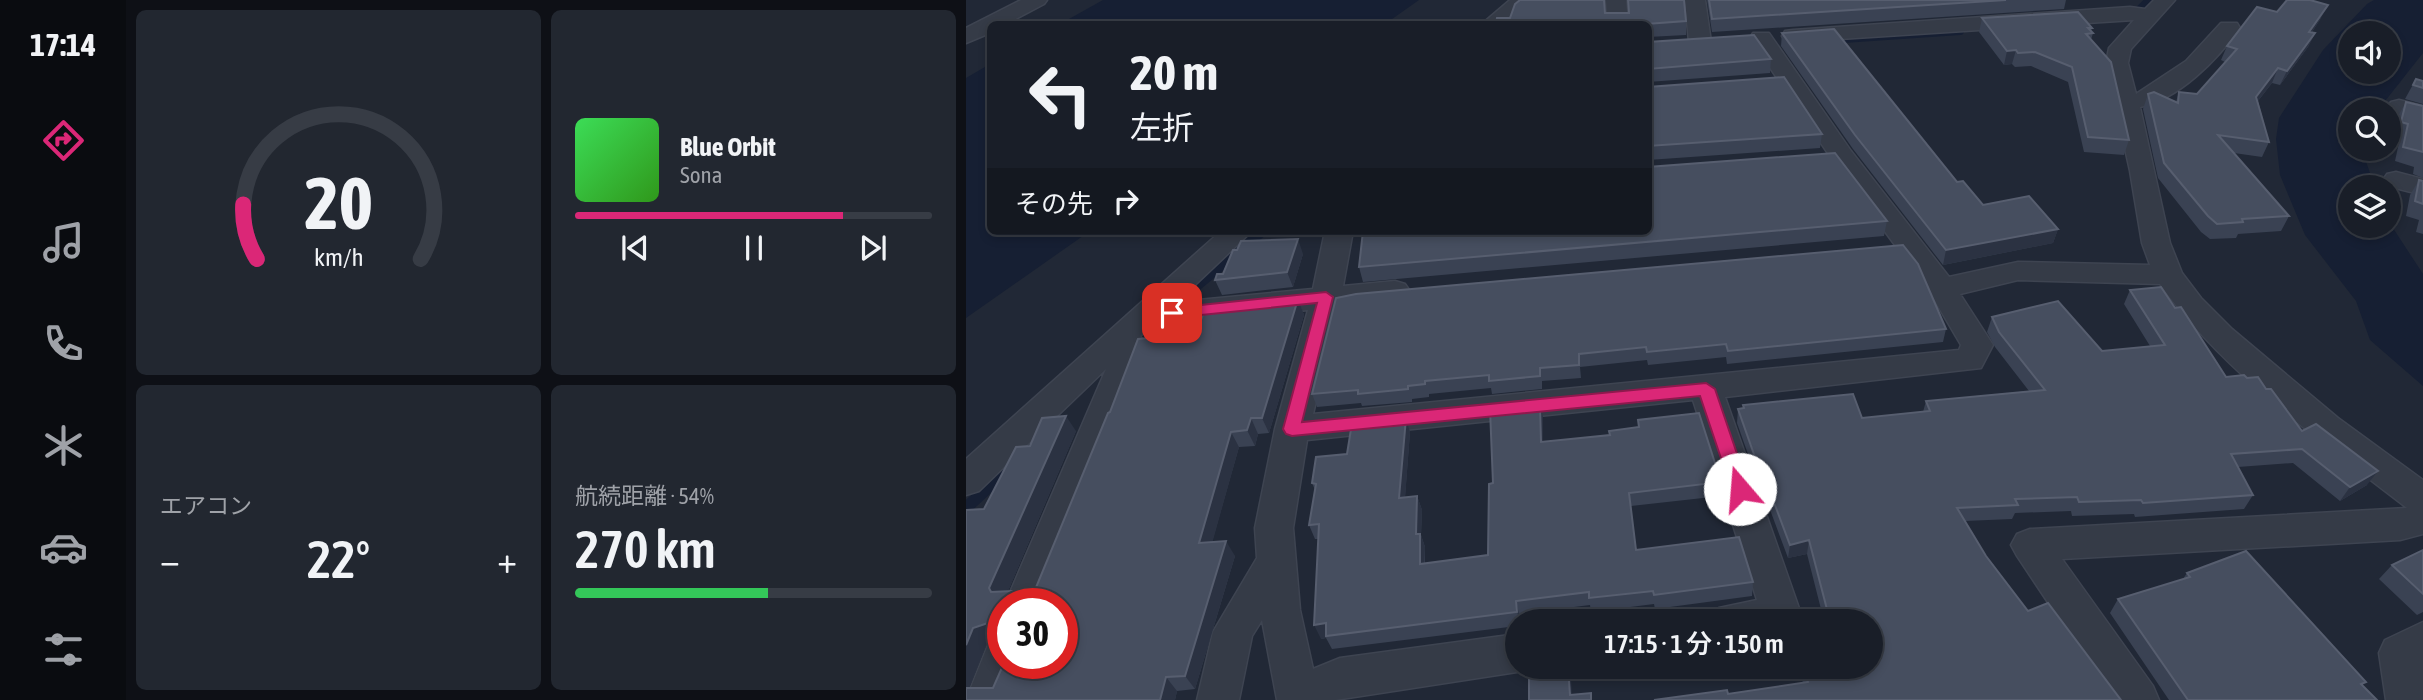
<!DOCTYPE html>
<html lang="ja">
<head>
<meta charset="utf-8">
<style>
	:root { --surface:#191e28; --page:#222730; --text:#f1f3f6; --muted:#9fa2a8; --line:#373c45; --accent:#db2777 }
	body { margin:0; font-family:"Asap Condensed","Noto Sans JP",sans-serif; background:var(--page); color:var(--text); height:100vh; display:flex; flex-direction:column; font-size:26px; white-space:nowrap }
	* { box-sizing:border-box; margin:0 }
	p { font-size:23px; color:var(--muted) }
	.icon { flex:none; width:38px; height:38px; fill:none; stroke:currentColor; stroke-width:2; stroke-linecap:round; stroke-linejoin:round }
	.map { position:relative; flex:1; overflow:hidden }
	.side { display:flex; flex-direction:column; gap:10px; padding:10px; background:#0e1016; width:840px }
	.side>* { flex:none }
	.hud { position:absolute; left:21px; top:21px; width:665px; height:214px; border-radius:10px; box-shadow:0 4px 10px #0003,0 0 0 2px var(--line); background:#191e28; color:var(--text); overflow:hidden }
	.controls { position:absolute; left:1372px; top:21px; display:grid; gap:14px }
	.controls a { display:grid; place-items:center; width:63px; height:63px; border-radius:50%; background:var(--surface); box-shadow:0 4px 10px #0003,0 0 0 2px var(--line); font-size:35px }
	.speed { position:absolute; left:21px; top:588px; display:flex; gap:14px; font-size:35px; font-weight:700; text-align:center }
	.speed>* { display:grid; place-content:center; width:91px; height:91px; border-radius:50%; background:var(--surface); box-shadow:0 4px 10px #0003,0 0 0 2px var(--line); line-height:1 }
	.speed .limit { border:10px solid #d22; background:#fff; color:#111 }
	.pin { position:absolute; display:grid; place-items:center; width:60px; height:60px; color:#fff; margin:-30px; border-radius:14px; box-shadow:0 4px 10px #0006 }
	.me { position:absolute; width:77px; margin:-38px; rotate:342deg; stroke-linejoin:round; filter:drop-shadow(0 0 5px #0008) }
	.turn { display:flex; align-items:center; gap:24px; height:147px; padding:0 28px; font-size:32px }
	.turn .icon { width:91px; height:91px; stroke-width:2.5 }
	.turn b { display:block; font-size:49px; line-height:60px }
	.then { display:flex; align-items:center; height:66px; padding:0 28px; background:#0003; gap:14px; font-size:26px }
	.big { font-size:52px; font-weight:600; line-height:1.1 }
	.side .widget { flex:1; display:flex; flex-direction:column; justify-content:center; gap:10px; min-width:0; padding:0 24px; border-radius:10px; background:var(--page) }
	.side .dial { align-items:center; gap:0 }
	.dial svg { height:182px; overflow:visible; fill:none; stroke:var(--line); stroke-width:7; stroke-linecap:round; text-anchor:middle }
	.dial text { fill:var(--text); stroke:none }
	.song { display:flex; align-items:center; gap:21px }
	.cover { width:84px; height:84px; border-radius:10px; background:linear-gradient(135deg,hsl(130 70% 55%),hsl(110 70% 35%)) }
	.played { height:7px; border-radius:4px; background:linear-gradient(90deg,var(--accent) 75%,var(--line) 75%) }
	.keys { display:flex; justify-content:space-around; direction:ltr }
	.heat { display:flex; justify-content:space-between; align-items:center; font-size:38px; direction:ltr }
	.charge { height:10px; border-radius:5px; background:linear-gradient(90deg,#34c759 54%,var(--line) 0) }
	.side .tiles { flex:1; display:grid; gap:10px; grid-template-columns:repeat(2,1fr) }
	.trip { position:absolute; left:539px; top:609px; width:378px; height:70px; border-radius:35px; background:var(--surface); box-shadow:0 4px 10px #0003,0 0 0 2px var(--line); font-weight:600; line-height:70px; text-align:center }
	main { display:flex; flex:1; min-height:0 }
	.tabs { display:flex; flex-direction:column; width:126px; justify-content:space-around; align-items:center; background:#0a0c10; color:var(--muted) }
	.tabs .icon { width:49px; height:49px }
	.tabs .active { color:var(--accent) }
	.tabs b { font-size:32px; color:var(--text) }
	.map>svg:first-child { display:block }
</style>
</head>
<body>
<main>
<nav class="tabs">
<b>17:14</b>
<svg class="icon active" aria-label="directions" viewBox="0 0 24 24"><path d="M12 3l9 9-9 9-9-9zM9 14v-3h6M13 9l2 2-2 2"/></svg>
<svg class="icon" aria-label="music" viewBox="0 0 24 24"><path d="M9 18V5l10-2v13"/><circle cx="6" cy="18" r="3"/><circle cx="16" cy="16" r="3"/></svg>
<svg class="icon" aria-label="phone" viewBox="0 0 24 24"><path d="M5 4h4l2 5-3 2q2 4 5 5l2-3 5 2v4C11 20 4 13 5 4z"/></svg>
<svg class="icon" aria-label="climate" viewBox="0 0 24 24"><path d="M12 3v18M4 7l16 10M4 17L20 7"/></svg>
<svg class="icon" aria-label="car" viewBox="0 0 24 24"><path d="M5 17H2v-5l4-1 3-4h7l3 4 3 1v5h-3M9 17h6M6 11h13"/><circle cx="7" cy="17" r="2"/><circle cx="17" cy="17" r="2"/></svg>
<svg class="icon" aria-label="filters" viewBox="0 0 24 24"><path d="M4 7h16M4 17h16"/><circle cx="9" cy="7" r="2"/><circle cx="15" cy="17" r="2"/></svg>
</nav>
<section class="side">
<div class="tiles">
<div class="widget dial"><svg viewBox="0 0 100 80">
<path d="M14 69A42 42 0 1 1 86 69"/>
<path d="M14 69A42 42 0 0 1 8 45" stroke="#db2777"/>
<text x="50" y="56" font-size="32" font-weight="700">20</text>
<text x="50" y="72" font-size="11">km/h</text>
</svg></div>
<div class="widget">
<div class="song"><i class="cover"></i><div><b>Blue Orbit</b><p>Sona</p></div></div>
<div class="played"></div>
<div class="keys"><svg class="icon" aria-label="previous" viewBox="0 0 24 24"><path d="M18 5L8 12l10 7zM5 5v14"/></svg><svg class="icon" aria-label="pause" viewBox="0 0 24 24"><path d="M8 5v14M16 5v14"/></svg><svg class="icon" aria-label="next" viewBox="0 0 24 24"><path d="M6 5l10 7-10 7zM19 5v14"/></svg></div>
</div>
<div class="widget"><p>エアコン</p>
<div class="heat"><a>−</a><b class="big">22°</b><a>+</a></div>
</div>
<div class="widget"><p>航続距離 · 54%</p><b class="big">270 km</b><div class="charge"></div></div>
</div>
</section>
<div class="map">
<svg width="1457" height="700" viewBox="0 0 1457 700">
	<rect width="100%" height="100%" fill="#212836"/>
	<g fill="#161f33" fill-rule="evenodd">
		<path d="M137 0H453L419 24H94Z"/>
		<path d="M1408 0H1457V53L1412 110H1384V149H1399L1398 156 1409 187H1384V226H1423V222L1457 274V386L1404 340 1390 301 1339 235 1314 175 1310 139 1313 118 1357 50 1401 4ZM1384 33H1423V72H1384Z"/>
		<path d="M24 64V231H124L0 318V78Z"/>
	</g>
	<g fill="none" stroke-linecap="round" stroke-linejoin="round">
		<g stroke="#161f33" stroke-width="8">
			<path d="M1166 17 1183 0"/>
			<path d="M863 40 994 31"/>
		</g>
		<path stroke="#161f33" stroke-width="10" d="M214 300 297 231"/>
		<path stroke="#161f33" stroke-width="12" d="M0 508 42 469"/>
		<defs>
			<g id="minor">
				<path d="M55 0H81L78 4 40 24H24V33L0 43V28Z"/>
				<path d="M544 0H567L539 24H516Z"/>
				<path d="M640 0H660L662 24H642Z"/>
				<path d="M719 0H739L745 42 742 47H726L723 42Z"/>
				<path d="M1188 0H1209L1165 49 1162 63 1170 94 1220 61 1255 23H1271L1274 28C1251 60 1213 99 1174 107L1204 243 1216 273 1235 298 1266 329 1372 418 1457 480V534L1434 540 1096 559 1187 686 1193 700H1147L1051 556 1045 545 1051 534 1064 529 1441 508C1358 444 1255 370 1194 284L1052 280 994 294 1027 345 1015 368 759 397 835 614 832 621H747L753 608 791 600 727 400 341 440 327 528 334 610 347 669 374 658 551 634V667H565L551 672 369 700H311L296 620 286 636 273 700H231L247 632 291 558 289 528 309 429 342 310 206 323H189L174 336 181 346 79 604H39L140 369 13 491 0 495V459L255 231H286L211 302 347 289 359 231H387L377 286 429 281 439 284 444 291 439 298 373 307 347 414 993 350 995 345 965 294 867 161 784 38 787 33H803L885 151 983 277 1052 262 1184 265 1176 243 1164 171 1140 63 1143 48 1168 20 827 42 819 41 816 36 819 31 827 30 1164 7 1179 9Z"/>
				<path d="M1433 100 1457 106V120L1425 112 1421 107 1425 102Z"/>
				<path d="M1430 172 1457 179V195L1421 186 1417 180 1421 174Z"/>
				<path d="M1457 622V700H1420L1413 653 1419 640Z"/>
				<path d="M37 639V663H55L40 700H0L22 645Z"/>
			</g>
		</defs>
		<use href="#minor" stroke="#3e4451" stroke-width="3"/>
		<use href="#minor" fill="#353b47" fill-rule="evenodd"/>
	</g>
	<g fill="#3a4253" fill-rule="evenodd">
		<path d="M741 0H1100L1098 9 746 32Z"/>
		<path d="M1311 12 1355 18 1346 32 1349 33 1342 47 1314 85 1306 83 1292 101 1303 142 1296 157 1268 153 1323 216 1315 231 1272 234 1270 238 1244 239 1235 232 1192 178 1177 109 1182 94 1210 102 1213 92 1231 94 1259 62 1255 60 1261 46Z"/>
		<path d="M639 13 720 21V35L682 37V24H530L544 18Z"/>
		<path d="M1016 18 1126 28 1125 32 1127 33 1125 40 1163 140 1158 155 1118 152 1102 82 1065 66 1049 67 1046 64 1038 65 1013 32Z"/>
		<path d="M816 33 991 182 1017 205 1092 229 1087 243 977 265 887 149 815 46Z"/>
		<path d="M682 42 805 59 804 73 682 82Z"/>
		<path d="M1450 79 1457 81V104L1439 99Z"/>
		<path d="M682 87 856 134 854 148 682 160Z"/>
		<path d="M1440 102 1457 106V178L1447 174 1448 167 1429 161 1434 138 1427 136 1432 116Z"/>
		<path d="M1453 180 1457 181V234L1450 232 1453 220 1440 216 1444 195Z"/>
		<path d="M921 221 918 236 397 282 393 267Z"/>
		<path d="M337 254 327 287 256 295 249 280 257 274Z"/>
		<path d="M1164 290 1209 308 1260 377 1281 378 1300 389 1336 431 1401 485 1374 501 1327 463 1272 467 1287 495 1278 509 1169 517 1168 514 1106 516 1105 511 1049 513 1046 519 999 521 1020 556 1062 611 1155 700 762 694 837 683 833 667H905V621H858L841 554 822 558 797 491H795L771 423 772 409 777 408V405L896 418 957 412 960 401 1063 391 1029 347 1021 332 1026 317 1136 351 1184 346 1158 304Z"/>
		<path d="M370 298 980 329 977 342 761 364 760 357 682 365 681 360 614 367 615 378 576 381V389L526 394 525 388 463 394V397L446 399V402L396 406 395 403 351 407 346 394Z"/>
		<path d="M332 299 338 315 303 433 292 434 289 446 273 447 246 542 269 556 229 689 211 691 209 700H0L18 509 64 446 110 431 42 591 69 590 144 412 230 334ZM37 604 96 663 27 688H3L21 643 25 641V646L37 658Z"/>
		<path d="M574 404 577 418V442L644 435 672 427V420L755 482V496L665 506 670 550 787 582 786 596 689 609 688 604 625 612 624 605 553 614 554 621H551V626L366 649 360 638 355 639 352 539H349L343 525 349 490 346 483 381 454 440 418 444 432 439 497 451 496 456 510 455 535 459 547V563L522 555 527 483Z"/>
		<path d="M1457 550V612L1451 615 1413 579 1426 565Z"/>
		<path d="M1221 573 1396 685 1411 700H1203L1144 613 1152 599 1217 579Z"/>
	</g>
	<g fill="#2b3242">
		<path d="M1362 5 1355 18 1337 46 1343 32Z"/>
		<path d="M1349 33 1342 47 1314 85 1321 71Z"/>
		<path d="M1050 50 1046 64 1038 65 1041 51Z"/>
		<path d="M1312 68 1306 83 1284 111 1290 97Z"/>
		<path d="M1092 229 1087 243 977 265 980 250Z"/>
		<path d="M332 239 337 254 327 287 321 272Z"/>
		<path d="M332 299 338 315 303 433 296 418Z"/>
		<path d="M574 404 577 418V456L575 442Z"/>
		<path d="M100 416 110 431 37 603 23 588Z"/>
		<path d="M285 418 292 434 289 446 281 430Z"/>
		<path d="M440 418 444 432 438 512 433 498Z"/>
		<path d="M265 432 273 447 242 558 233 543Z"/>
		<path d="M1412 471 1401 485 1374 501 1384 487Z"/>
		<path d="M451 496 456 510 455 535 459 547 458 577 454 564 450 534Z"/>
		<path d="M843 540 841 554 822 558 824 545Z"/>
		<path d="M260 541 269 556 229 689 219 676Z"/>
		<path d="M550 601 553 614 554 621 551 612Z"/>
		<path d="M25 622 37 637 21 643 0 696V645L7 628Z"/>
		<path d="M360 623V638L355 639 348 625Z"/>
		<path d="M602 667 605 675 606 700H605Z"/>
		<path d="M200 677 211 691 209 700H194Z"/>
	</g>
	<g fill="#464e5f" stroke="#575e6f" stroke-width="2">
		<path d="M554 0H638L639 13H663L662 0H718L720 21 680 24H530L531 18H544L549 4Z"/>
		<path d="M743 0H1040L746 19Z"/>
		<path d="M1321 0H1344L1362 5 1343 32 1349 33 1321 71 1312 68 1290 97 1303 142 1252 135 1323 216 1276 219 1277 222 1251 224 1242 216 1198 163 1182 94 1188 92 1212 103 1213 92 1231 94 1271 49 1261 46 1291 7 1311 12Z"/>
		<path d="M1112 12 1126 28H1122L1127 33 1120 34 1145 62 1163 140 1122 137 1106 67 1069 52 1052 53 1050 50 1041 51 1016 18Z"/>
		<path d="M868 29 991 182 997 181 1017 205 1063 196 1092 229 980 250 889 135 816 33Z"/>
		<path d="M788 35 805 59 682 69V42Z"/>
		<path d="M818 77 856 134 682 146V87Z"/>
		<path d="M1450 79 1457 81V88L1447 85Z"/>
		<path d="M1440 102 1457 106V152L1437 147 1442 124 1435 122Z"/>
		<path d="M869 153 921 221 393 267 397 231H682V167Z"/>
		<path d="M1453 180 1457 181V204L1449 201Z"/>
		<path d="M332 239 321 272 249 280 251 274H257L267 250H271L275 241Z"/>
		<path d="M937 245 952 264 980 329 762 351 760 344 681 352 680 347 613 354V365L574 368V376L523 381V375L459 381V384L442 386V389L392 394V390L346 394 370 298 390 294Z"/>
		<path d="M1195 287 1209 308 1215 307 1260 377 1278 375 1281 378 1292 377 1300 389H1305L1336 431 1350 424 1412 471 1384 487 1336 449 1265 454 1287 495 1177 503 1175 500 1113 502 1111 497 1049 499 1052 505 991 508 1020 556 1062 611 1082 603 1155 700H688L761 690 762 694 842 682 838 667H905V621H864L843 540 824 545 798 476 796 477 772 409 778 408 777 405 887 394 896 418 964 411 960 401 1079 390 1033 332 1026 317 1092 301 1136 351 1199 345 1164 290Z"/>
		<path d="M332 299 296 418H285L281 430 265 432 233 543 260 541 219 676 200 677 194 700H0V688H27L38 663H96V604H37V646H25V622L7 628 0 645V510L18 509 50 447 64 446 76 418 100 416 23 588 25 592 69 590 142 413 144 412 172 339 230 334 240 306Z"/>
		<path d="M574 404 575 442 644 435 643 431 673 427 672 420 733 413 755 482 663 493 670 550 773 537 787 582 688 595 687 591 623 598V592L550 601 551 612 360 636V623L348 625 353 524 343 525 350 484 346 483 350 457 381 454 386 423 440 418 433 498 451 496 450 534H454V564L522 555 523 484 527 483 524 409Z"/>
		<path d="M1457 550V594L1426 565Z"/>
		<path d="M1280 551 1400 682 1395 684 1411 700H1222L1152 599 1224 577 1221 573Z"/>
		<path d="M563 667H602L604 695 625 693V700H563Z"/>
	</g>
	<path fill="#db2777" stroke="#8e194d" stroke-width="2" d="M360 292 367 297 336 422 740 383 749 389 783 489 780 494 774 496 767 494 734 396 326 436 320 434 317 429 351 303 206 318 198 313 206 308Z"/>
</svg>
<div class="controls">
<a><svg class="icon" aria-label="sound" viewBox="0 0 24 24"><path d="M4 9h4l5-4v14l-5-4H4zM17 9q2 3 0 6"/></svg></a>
<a><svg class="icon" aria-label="search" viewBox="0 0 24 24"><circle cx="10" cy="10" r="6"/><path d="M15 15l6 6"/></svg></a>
<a><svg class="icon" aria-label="layers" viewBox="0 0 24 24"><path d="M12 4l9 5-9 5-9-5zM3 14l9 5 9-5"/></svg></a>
</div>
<div class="speed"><div class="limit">30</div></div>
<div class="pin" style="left:206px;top:313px;background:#d93025"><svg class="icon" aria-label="arrive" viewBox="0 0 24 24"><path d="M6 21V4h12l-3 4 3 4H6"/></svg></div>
<svg class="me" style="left:774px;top:489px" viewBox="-20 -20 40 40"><circle r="19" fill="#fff"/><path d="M0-13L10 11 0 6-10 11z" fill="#db2777"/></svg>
<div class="trip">17:15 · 1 分 · 150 m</div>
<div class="hud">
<div class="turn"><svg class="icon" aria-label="left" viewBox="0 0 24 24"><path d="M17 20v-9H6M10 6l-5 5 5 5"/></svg><div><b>20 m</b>左折</div></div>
<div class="then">その先<svg class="icon" aria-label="right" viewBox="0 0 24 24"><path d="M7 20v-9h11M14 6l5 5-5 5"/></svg></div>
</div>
</div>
</main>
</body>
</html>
